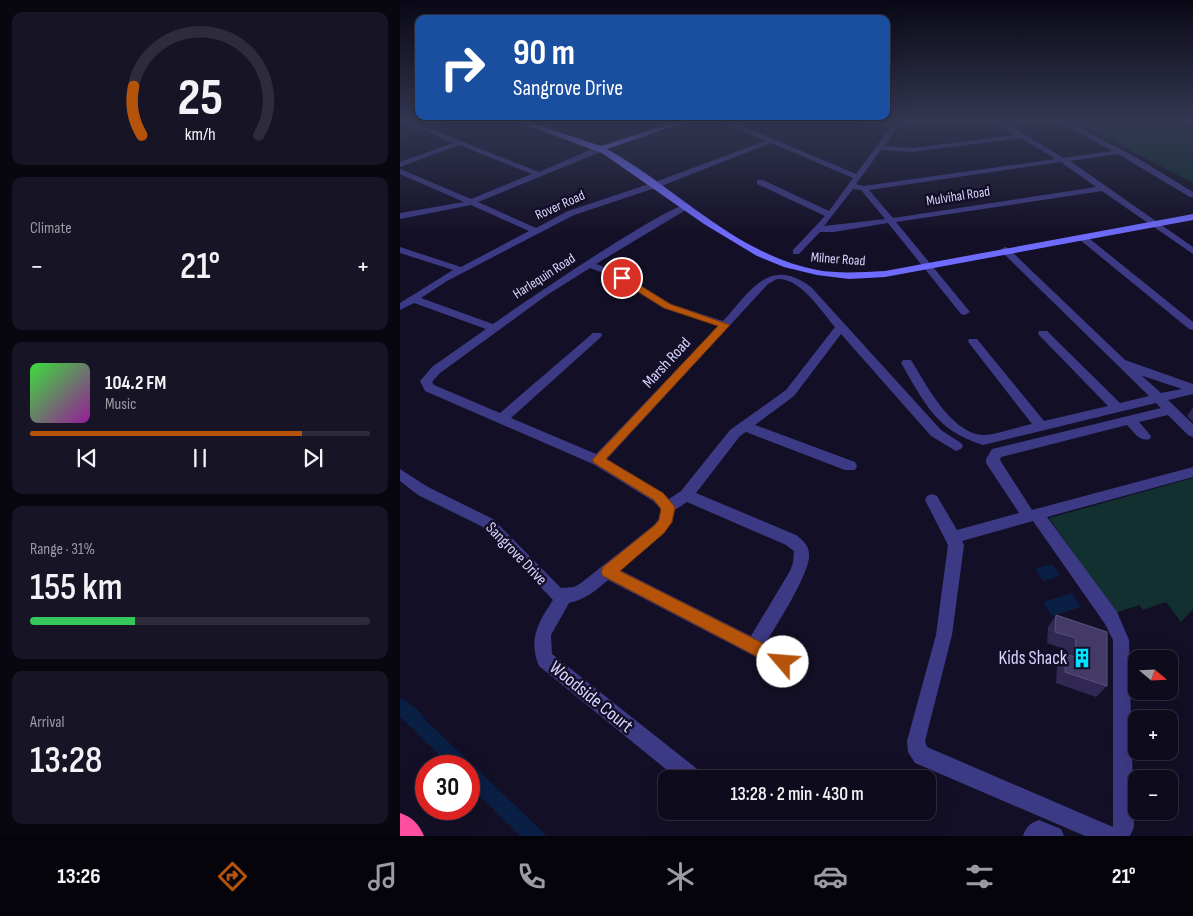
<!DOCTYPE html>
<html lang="en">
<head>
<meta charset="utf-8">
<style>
	:root { --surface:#0e0b1c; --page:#171425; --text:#f1f3f6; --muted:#9b9ba3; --line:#2e2b3b; --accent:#b45309 }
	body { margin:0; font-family:"Sofia Sans Condensed",sans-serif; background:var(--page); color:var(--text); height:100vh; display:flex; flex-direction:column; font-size:19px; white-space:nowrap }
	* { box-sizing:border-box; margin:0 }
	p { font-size:16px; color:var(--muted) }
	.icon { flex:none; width:28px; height:28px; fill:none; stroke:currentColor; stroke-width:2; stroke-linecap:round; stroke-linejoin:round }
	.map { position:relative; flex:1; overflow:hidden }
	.panel { display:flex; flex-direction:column; gap:12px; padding:12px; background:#08060f; width:400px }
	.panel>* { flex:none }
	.hud { position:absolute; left:15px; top:15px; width:475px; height:105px; border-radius:10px; box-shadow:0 5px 20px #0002,0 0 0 1px var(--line); background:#1a4fa0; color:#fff; overflow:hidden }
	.needle { width:32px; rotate:109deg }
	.buttons { position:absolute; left:728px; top:650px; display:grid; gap:10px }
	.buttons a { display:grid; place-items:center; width:50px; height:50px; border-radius:10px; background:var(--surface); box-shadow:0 5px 20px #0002,0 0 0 1px var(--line); font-size:25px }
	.speed { position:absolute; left:15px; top:755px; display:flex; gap:10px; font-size:25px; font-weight:700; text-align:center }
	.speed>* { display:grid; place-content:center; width:65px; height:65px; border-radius:50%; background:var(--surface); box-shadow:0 5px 20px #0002,0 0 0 1px var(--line); line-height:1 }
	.speed .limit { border:8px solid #d22; background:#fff; color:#111 }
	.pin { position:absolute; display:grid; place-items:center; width:42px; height:42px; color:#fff; margin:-21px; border:2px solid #fff; border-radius:50%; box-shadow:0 1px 5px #0007 }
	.me { position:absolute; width:55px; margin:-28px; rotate:297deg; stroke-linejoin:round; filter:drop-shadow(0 0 4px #0008) }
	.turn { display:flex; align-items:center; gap:18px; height:105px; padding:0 15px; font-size:22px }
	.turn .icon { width:65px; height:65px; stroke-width:2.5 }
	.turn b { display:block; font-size:35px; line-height:42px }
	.big { font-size:38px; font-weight:600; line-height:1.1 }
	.panel .widget { flex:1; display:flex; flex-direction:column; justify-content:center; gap:8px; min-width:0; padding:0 18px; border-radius:10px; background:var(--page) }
	.panel .dial { align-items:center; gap:0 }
	.dial svg { height:130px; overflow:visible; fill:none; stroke:var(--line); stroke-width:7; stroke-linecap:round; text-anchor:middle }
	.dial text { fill:var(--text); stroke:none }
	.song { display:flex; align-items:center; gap:15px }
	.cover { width:60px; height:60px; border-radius:8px; background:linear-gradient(135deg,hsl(120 70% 55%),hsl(300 70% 35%)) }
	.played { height:5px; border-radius:2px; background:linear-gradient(90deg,var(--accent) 80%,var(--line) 80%) }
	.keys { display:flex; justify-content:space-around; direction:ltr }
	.heat { display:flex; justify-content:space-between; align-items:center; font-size:28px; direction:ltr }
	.charge { height:8px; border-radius:4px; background:linear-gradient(90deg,#34c759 31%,var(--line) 0) }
	.trip { position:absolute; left:258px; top:770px; width:278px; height:50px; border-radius:10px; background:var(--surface); box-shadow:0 5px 20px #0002,0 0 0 1px var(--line); font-weight:600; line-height:50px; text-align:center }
	.dock { display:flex; height:80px; justify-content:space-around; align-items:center; background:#06040b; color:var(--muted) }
	.dock .icon { width:35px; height:35px }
	.dock .on { color:var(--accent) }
	.dock b { font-size:22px; color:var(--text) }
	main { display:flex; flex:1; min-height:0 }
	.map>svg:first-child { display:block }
</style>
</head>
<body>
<main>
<section class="panel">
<div class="widget dial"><svg viewBox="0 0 100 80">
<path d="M14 69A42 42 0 1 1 86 69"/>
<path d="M14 69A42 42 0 0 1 9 39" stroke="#b45309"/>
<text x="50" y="56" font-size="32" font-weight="700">25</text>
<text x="50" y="72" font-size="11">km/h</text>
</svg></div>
<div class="widget"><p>Climate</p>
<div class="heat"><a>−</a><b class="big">21°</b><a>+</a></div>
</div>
<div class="widget">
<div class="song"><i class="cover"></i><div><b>104.2 FM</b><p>Music</p></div></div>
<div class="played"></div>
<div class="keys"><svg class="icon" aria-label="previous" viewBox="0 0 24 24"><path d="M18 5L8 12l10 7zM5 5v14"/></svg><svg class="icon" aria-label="pause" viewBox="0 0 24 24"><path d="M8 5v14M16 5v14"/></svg><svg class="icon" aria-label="next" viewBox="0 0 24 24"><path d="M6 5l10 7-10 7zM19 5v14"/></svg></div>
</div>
<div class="widget"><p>Range · 31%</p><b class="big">155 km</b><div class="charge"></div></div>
<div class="widget"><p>Arrival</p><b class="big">13:28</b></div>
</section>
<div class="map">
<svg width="793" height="836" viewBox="0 0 793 836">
	<rect width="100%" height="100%" fill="#130f26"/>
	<g fill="#12302f">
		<path d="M671 120H771L793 130V183Z"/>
		<path d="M793 478V609L781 622 766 602 743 610 739 605 715 613 649 518Z"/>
	</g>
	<g fill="#0a1f44">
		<path d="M652 564 660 576 643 581 635 569Z"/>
		<path d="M672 593 681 607 652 616 643 602Z"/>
		<path d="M13 708 147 836H120L69 785V766H50L2 718Z"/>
	</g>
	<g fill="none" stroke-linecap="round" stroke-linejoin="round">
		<path stroke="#0a1f44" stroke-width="2" d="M781 120 793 125"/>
		<path fill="#0a1f44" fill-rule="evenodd" d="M0 698C10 702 23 713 27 723L25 729 19 731 13 729 0 717Z"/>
		<g fill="#3d3a85" fill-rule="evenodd">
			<path d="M0 120H8L139 172 197 147H203V151L78 202 136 228 168 211 258 181 365 141 318 120H328L456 174 490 128 471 120H481L493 124 495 120H502L484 146 512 148 615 135 592 120H600L664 158 712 151 656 120H665L739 159 793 192V197H790L718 154 670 161 793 247V254L702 191 496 222 570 312 565 315 561 314 488 223 434 232H420L399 254H393V250L425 216 357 184V180H363L429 211 453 178 371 143 264 185 174 215 47 281 21 298 93 324C117 307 271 202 289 204V208L196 264 220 273 271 304 323 321C350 292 369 255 411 287L541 430 561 443 563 446 561 449 556 451 531 436 441 334 394 396 355 425 455 462 457 466 455 470H445L346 432 340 436 296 493 396 535C403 540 409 546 409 554 411 572 376 626 365 644L389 656 392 662 389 668 383 671 377 668 208 580C196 590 185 600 169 603L151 635 152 654 301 772 304 779H278L139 666C128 639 138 623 153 600L83 527 18 495 0 481V469L28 487 93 519 161 588 174 587 181 583 254 525 258 520 261 509 253 501 193 464 25 391 20 381 32 367 86 329 14 303 0 310V303L53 270 0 253V247L61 267 129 231 71 205 0 219V213L64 202 0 174V169L71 199 132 174 59 145 0 167V162L53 143ZM621 138 656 159 464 186 456 184 481 150 512 152ZM661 162 696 187 493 218 469 190ZM453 189 461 190 485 219 424 226ZM190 268 214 277 263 308 318 326 196 454 111 418 201 337 202 335 201 333H193L100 413 34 385 32 382 40 373 147 295ZM377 279C401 278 421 311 435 327L386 390 330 430 281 491 269 499 263 493 207 459 368 284ZM287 502 386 545 394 551 393 563 390 571 351 636 220 570 264 533 272 522 275 510Z"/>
			<path d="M679 235H685L793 322V330L789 329 679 239Z"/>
			<path d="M605 247 608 248 725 360 793 384V394L768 400 793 424V437L788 435 768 415 739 422 751 436 750 439C739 442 734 432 727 425L601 457 600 460 632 510 793 467V477L647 517 717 612 729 640 734 827 730 836H685L515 763 508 752 507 741 536 635 548 545 525 500 527 496 532 494 537 496 557 530 619 513 586 463V459L592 449 761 408 756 403 583 445C535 430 525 403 501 363L503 360H511C526 384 550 432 582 435 593 436 621 426 632 424L569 343 568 341 569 339H577L644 421 708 406 639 335 638 333 639 331H647L720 403 749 396 602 252 600 250ZM741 375 743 376 782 389 761 393ZM633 521 705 624 713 640V827L527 747 525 741 552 635 564 545 562 541Z"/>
			<path d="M639 820 661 829 664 836H623C626 827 630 823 639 820Z"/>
		</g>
		<path fill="#6f6bff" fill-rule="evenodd" d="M112 120H123L201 146 281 120H292L207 149C277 188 335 254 417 270 439 274 462 272 485 271L793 214V220L485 277 449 279 417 275 384 267 357 256 304 224 202 153Z"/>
		<path fill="#ff4fa3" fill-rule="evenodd" d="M0 813C12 817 19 824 24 836H0Z"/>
	</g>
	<g fill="#312854">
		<path d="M793 407V422L787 416Z"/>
		<path d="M656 615 707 632V686L696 697 656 683 657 665 666 654 667 650 647 643 648 627Z"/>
	</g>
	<path fill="#433a66" stroke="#5a527e" d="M656 615 707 632V686L665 672 666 654 675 657 676 638 655 632Z"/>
	<linearGradient id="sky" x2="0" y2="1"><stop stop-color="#0a0815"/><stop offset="0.51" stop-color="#333752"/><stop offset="1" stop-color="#333752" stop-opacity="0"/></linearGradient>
	<rect width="793" height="237" fill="url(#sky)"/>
	<path fill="#b45309" stroke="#753606" d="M219 276H225L270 304 330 325 206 459 263 493 275 507 272 522 264 533 220 571 388 656 391 662 388 667 383 670 377 667 203 576 201 572 203 567 255 525 259 520 261 509 254 500 194 463 192 460 318 326 264 308 219 280Z"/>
	<defs>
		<symbol id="building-bare" viewBox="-9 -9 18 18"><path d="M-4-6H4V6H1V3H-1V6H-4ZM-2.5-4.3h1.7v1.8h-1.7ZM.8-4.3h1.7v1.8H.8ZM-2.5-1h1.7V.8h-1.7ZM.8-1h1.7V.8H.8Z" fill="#00e5ff" stroke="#130f26" stroke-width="2.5" paint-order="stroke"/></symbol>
	</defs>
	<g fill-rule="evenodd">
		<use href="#building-bare" x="668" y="644" width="28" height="28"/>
	</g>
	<g text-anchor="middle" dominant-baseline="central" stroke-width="5" stroke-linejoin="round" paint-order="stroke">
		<g font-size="14" fill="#d9d4ff" stroke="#130f26">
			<text transform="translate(558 196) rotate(-9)">Mulvihal Road</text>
			<text transform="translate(160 205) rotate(-24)">Rover Road</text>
			<text transform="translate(438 259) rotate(4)">Milner Road</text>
			<text transform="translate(144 276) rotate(-33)">Harlequin Road</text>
		</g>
		<g font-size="16" fill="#d9d4ff" stroke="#130f26">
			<text transform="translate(267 363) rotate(-47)">Marsh Road</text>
			<text transform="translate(116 554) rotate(46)">Sangrove Drive</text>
		</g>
		<g font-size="19" fill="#d9d4ff" stroke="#130f26" text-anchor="end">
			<text x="667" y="658">Kids Shack</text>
		</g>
		<g font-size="19" fill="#d9d4ff" stroke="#130f26">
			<text transform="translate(191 697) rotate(39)">Woodside Court</text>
		</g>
	</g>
</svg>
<div class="buttons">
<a><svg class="needle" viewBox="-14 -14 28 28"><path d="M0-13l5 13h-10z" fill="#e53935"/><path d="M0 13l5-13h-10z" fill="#9b9ba3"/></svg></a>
<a>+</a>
<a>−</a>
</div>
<div class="speed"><div class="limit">30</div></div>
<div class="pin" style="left:222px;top:278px;background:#d93025"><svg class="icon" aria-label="arrive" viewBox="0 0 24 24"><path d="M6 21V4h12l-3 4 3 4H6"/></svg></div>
<svg class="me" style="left:383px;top:662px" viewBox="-20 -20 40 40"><circle r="19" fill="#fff"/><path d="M0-13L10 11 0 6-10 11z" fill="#b45309"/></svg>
<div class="trip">13:28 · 2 min · 430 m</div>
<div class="hud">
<div class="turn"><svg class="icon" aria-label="right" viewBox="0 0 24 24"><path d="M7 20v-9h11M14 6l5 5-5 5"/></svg><div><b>90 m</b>Sangrove Drive</div></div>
</div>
</div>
</main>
<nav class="dock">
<b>13:26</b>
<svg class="icon on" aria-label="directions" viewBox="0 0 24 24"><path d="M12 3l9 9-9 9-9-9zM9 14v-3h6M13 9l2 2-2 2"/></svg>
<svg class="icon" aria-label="music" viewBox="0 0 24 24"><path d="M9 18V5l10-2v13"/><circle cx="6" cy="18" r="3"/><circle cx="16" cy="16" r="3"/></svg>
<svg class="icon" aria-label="phone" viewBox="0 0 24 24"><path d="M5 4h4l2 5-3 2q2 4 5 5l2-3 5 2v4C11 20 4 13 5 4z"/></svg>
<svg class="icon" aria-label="climate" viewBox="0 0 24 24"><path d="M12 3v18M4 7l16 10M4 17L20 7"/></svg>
<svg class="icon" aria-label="car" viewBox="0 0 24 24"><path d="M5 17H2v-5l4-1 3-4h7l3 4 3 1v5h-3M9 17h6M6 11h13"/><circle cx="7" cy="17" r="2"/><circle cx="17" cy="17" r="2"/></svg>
<svg class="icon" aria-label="filters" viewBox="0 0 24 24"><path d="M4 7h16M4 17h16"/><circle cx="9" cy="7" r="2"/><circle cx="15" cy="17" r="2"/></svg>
<b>21°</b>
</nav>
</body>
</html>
